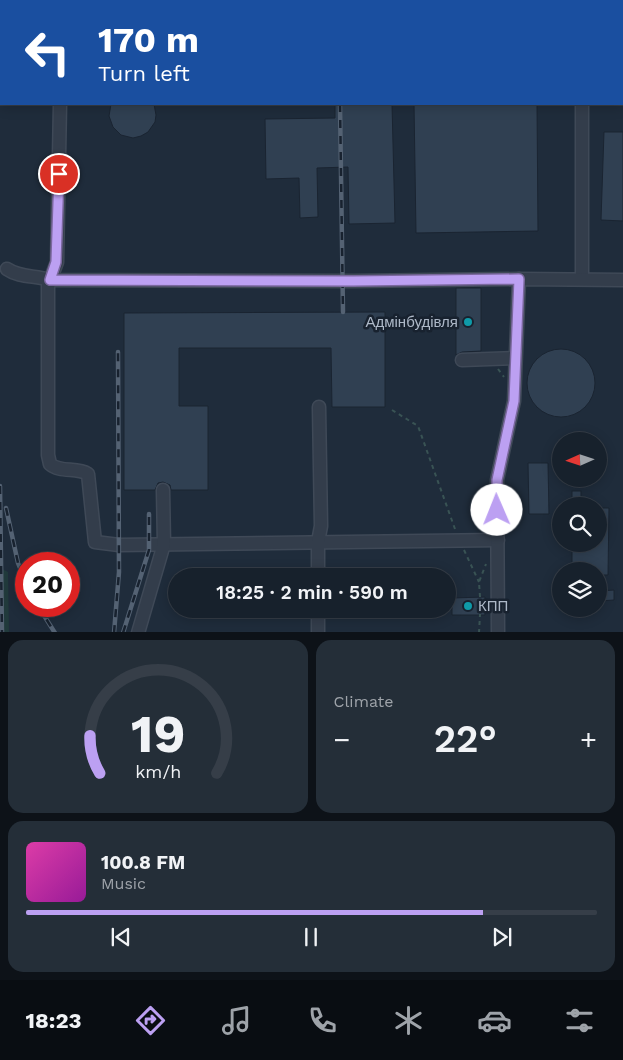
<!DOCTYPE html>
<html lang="en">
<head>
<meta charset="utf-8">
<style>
	:root { --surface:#17212c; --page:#242e38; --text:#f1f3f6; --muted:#9ea3a9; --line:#363e48; --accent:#bca0f2 }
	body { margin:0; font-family:"Work Sans",sans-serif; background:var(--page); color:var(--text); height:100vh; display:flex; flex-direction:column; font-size:19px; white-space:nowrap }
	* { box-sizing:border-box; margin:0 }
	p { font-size:16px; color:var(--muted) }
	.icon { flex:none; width:28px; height:28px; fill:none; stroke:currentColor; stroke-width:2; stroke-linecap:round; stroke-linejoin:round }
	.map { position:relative; height:632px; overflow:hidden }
	.drawer { display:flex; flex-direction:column; gap:8px; padding:8px; background:#0d1218; flex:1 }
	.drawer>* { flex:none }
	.hud { position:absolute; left:0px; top:0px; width:624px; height:105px; box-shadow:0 2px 12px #0003,0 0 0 1px var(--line); background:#1a4fa0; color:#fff; overflow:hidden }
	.needle { width:32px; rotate:267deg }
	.fabs { position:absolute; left:552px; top:432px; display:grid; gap:10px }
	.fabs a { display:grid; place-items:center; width:55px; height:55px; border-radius:50%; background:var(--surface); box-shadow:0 2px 12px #0003,0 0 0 1px var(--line); font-size:25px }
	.speed { position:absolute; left:15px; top:552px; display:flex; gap:10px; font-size:25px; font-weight:700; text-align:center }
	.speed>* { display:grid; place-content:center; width:65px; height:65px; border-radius:50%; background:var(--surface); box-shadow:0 2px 12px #0003,0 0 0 1px var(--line); line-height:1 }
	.speed .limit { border:8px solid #d22; background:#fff; color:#111 }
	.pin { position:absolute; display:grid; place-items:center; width:42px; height:42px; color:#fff; margin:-21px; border:2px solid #fff; border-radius:50%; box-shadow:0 1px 5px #0007 }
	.me { position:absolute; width:55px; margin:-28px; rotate:359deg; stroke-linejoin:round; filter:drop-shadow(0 0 4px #0008) }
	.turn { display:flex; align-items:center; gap:18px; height:105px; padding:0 15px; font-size:22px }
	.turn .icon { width:65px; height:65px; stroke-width:2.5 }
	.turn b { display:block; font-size:35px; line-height:42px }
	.big { font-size:38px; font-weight:600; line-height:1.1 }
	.drawer .card { flex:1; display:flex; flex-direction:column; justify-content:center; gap:8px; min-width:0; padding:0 18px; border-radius:15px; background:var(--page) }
	.drawer .dial { align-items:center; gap:0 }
	.dial svg { height:130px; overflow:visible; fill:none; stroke:var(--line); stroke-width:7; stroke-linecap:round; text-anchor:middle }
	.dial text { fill:var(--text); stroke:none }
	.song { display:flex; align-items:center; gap:15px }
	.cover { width:60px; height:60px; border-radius:8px; background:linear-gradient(135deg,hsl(320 70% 55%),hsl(300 70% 35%)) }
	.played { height:5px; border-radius:2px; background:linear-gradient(90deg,var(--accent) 80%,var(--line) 80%) }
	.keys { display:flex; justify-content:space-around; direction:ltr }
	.heat { display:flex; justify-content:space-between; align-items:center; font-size:28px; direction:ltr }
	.drawer .tiles { flex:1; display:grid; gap:8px; grid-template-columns:1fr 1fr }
	.card:last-child { grid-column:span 2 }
	.trip { position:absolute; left:168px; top:568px; width:288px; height:50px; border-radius:25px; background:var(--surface); box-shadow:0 2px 12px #0003,0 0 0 1px var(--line); font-weight:600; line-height:50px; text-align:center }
	.menu { display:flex; height:80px; justify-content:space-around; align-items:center; background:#090d12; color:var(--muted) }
	.menu .icon { width:35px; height:35px }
	.menu .selected { color:var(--accent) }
	.menu b { font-size:22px; color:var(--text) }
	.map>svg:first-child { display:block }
</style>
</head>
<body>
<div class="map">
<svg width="623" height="633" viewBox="0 0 623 633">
	<rect width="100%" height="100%" fill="#1f2c3b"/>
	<path fill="#213a3c" d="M0 568 8 572 9 632H0Z"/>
	<g fill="#304052" stroke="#1a2431">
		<path d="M111 104H154L156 115 155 122 148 132 141 136 133 138 121 135 113 127 109 116Z"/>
		<path d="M335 104H392L395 223 349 224 348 167 317 168 318 217 300 218 299 178 266 179 265 119 335 118Z"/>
		<path d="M414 104H537L538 231 416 233Z"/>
		<path d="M604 132H623V221L601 220Z"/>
		<path d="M456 288H481V351L462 352 456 355Z"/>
		<path d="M385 312V407H332L331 348H179V406H208V490H171L170 485 163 482 158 483 155 490H124V313Z"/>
		<circle cx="561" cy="383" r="34"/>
		<path d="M528 463H548L549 514H529Z"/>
		<rect x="572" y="491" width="9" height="15"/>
		<path d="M599 508H609L608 575H599V571H583V567H572V544H599Z"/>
		<path d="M614 590V600L599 601V591Z"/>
		<path d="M485 597V615H452V598Z"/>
	</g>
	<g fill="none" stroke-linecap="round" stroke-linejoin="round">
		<defs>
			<g id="minor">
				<path d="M61 1V0"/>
				<path d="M573 1V0"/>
				<path d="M622 30 623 29"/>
				<path d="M60 104 57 262 48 286V455L50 464C60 473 77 467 88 474L95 542 119 545 498 540"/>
				<path d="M582 104V279"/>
				<path d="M7 269C20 278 35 275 50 280L353 281 519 279"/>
				<path d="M462 360 515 358"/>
				<path d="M318 576V542L321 526 319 407"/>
				<path d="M138 633 164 544 163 490"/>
				<path d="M318 633V609"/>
				<path d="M498 633 497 480 514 401 519 279 623 280"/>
			</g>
		</defs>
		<use href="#minor" stroke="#3f4957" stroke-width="15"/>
		<g stroke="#395354" stroke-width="2" stroke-dasharray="4 4" stroke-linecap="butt">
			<path d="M498 369 504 377"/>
			<path d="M392 410 418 426 455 529"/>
			<path d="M464 550 479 582"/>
			<path d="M480 597 479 582 486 564"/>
			<path d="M479 633 480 614"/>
		</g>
		<use href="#minor" stroke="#333d4b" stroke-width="12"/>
		<defs>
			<g id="rail">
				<path d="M341 1V0"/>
				<path d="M340 104 343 312"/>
				<path d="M0 486 2 633"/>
				<path d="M6 508 18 563 26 583"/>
				<path d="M38 606 55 633"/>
				<path d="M114 633 119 572 118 352"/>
				<path d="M123 633 149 550V514"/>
			</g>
		</defs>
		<use href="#rail" stroke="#546273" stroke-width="4.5"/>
		<use href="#rail" stroke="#18222f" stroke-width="2.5" stroke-dasharray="8" stroke-linecap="butt"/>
	</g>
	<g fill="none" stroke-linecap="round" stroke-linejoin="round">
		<defs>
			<path id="route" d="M59 174 56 262 50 280 353 281 519 279 514 401 497 480V510"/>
		</defs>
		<use href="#route" stroke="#7a689d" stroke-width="12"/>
		<use href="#route" stroke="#bca0f2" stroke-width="9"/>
	</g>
	<g fill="#0f9aa8" stroke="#18222f" stroke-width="2">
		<circle cx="468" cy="322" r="5"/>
		<circle cx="468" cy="606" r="5"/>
	</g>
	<g text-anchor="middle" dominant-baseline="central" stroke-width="5" stroke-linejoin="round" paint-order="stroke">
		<g font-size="15" fill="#adb8c7" stroke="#18222f" text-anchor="end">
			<text x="458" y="322">Адмінбудівля</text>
			<text x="478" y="606" text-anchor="start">КПП</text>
		</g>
	</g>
</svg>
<div class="fabs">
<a><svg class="needle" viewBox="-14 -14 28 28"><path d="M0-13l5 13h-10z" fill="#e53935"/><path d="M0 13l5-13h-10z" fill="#9ea3a9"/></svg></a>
<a><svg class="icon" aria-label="search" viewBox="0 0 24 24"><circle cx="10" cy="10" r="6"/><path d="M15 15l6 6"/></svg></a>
<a><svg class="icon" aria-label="layers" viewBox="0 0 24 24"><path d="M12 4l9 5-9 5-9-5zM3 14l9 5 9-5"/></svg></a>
</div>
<div class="speed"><div class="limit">20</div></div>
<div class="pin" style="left:59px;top:174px;background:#d93025"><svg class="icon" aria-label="arrive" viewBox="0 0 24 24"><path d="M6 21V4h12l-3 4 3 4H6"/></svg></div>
<svg class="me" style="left:497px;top:510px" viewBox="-20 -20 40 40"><circle r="19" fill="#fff"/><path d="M0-13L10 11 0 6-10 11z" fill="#bca0f2"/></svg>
<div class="trip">18:25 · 2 min · 590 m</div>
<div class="hud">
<div class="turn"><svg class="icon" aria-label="left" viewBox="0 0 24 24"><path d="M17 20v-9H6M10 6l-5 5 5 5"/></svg><div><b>170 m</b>Turn left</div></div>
</div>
</div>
<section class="drawer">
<div class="tiles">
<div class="card dial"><svg viewBox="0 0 100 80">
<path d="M14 69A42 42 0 1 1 86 69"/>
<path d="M14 69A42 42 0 0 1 8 46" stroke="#bca0f2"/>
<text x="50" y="56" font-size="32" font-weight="700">19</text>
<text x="50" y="72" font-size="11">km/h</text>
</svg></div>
<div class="card"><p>Climate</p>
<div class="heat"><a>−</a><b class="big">22°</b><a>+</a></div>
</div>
<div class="card">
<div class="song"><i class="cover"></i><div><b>100.8 FM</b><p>Music</p></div></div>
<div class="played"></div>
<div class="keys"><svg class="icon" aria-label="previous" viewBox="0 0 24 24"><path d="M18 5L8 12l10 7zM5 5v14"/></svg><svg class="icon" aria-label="pause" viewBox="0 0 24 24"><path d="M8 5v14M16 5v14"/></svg><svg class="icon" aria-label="next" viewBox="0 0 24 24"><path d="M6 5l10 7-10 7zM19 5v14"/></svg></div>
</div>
</div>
</section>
<nav class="menu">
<b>18:23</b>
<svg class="icon selected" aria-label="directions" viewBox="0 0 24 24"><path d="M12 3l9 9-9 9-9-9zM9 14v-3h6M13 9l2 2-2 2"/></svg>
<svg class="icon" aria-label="music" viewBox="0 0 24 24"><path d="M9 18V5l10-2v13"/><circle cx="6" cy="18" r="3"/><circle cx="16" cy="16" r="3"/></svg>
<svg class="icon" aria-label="phone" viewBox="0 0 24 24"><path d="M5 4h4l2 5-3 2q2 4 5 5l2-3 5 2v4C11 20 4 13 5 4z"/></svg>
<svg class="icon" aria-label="climate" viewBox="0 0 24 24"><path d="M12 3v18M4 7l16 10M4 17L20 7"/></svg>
<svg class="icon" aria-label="car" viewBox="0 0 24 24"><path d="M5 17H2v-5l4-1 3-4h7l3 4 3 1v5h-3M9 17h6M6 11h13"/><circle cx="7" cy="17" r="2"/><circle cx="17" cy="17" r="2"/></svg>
<svg class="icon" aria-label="filters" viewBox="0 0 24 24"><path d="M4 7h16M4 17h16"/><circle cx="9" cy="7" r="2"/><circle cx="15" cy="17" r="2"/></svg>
</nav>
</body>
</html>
